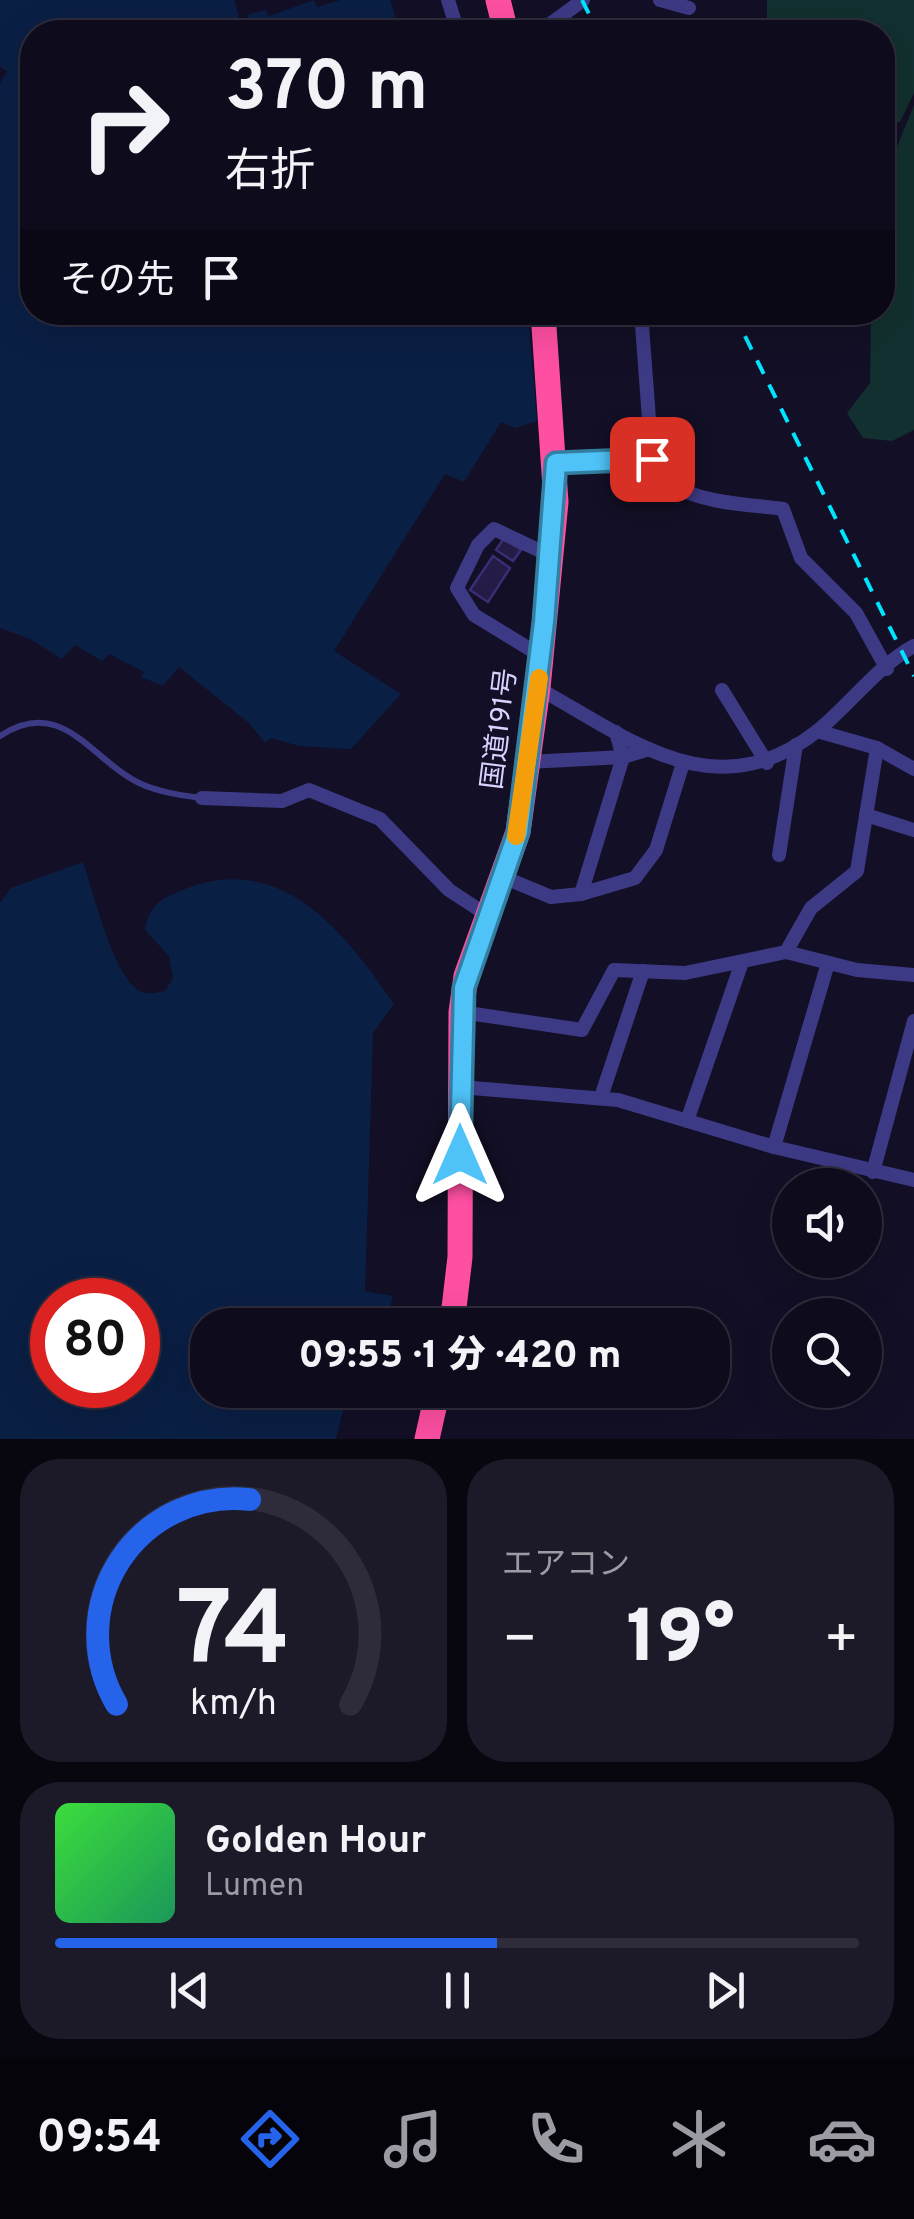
<!DOCTYPE html>
<html lang="ja">
<head>
<meta charset="utf-8">
<style>
	:root { --surface:#0e0b1c; --page:#1c1929; --text:#f1f3f6; --muted:#9b9ba3; --line:#2e2b3b; --accent:#2563eb }
	body { margin:0; font-family:Overpass,"Noto Sans JP",sans-serif; background:var(--page); color:var(--text); height:100vh; display:flex; flex-direction:column; font-size:38px; white-space:nowrap }
	* { box-sizing:border-box; margin:0 }
	p { font-size:32px; color:var(--muted) }
	.icon { flex:none; width:55px; height:55px; fill:none; stroke:currentColor; stroke-width:2; stroke-linecap:round; stroke-linejoin:round }
	.map { position:relative; height:1439px; overflow:hidden }
	.panel { display:flex; flex-direction:column; gap:20px; padding:20px; background:#08060f; flex:1 }
	.panel>* { flex:none }
	.guide { position:absolute; left:20px; top:20px; width:875px; height:305px; border-radius:40px; box-shadow:0 10px 40px #0002,0 0 0 2px var(--line); background:#0e0b1c; color:var(--text); overflow:hidden }
	.controls { position:absolute; left:772px; top:1168px; display:grid; gap:20px }
	.controls a { display:grid; place-items:center; width:110px; height:110px; border-radius:50%; background:var(--surface); box-shadow:0 10px 40px #0002,0 0 0 2px var(--line); font-size:50px }
	.speed { position:absolute; left:30px; top:1278px; display:flex; gap:20px; font-size:50px; font-weight:700; text-align:center }
	.speed>* { display:grid; place-content:center; width:130px; height:130px; border-radius:50%; background:var(--surface); box-shadow:0 10px 40px #0002,0 0 0 2px var(--line); line-height:1 }
	.speed .limit { border:15px solid #d22; background:#fff; color:#111 }
	.pin { position:absolute; display:grid; place-items:center; width:85px; height:85px; color:#fff; margin:-42px; border-radius:20px; box-shadow:0 5px 15px #0006 }
	.me { position:absolute; width:110px; margin:-55px; rotate:0deg; stroke-linejoin:round; filter:drop-shadow(0 0 8px #0008) }
	.turn { display:flex; align-items:center; gap:35px; height:210px; padding:0 40px; font-size:45px }
	.turn .icon { width:130px; height:130px; stroke-width:2.5 }
	.turn b { display:block; font-size:70px; line-height:85px }
	.then { display:flex; align-items:center; height:95px; padding:0 40px; background:#0003; gap:20px; font-size:38px }
	.big { font-size:75px; font-weight:800; line-height:1.1 }
	.panel .tile { flex:1; display:flex; flex-direction:column; justify-content:center; gap:15px; min-width:0; padding:0 35px; border-radius:40px; background:var(--page) }
	.panel .dial { align-items:center; gap:0 }
	.dial svg { height:260px; overflow:visible; fill:none; stroke:var(--line); stroke-width:7; stroke-linecap:round; text-anchor:middle }
	.dial text { fill:var(--text); stroke:none }
	.song { display:flex; align-items:center; gap:30px }
	.cover { width:120px; height:120px; border-radius:15px; background:linear-gradient(135deg,hsl(120 70% 55%),hsl(150 70% 35%)) }
	.played { height:10px; border-radius:5px; background:linear-gradient(90deg,var(--accent) 55%,var(--line) 55%) }
	.keys { display:flex; justify-content:space-around; direction:ltr }
	.heat { display:flex; justify-content:space-between; align-items:center; font-size:55px; direction:ltr }
	.panel .tiles { flex:1; display:grid; gap:20px; grid-template-columns:1fr 1fr }
	.tile:last-child { grid-column:span 2 }
	.trip { position:absolute; left:190px; top:1308px; width:540px; height:100px; border-radius:40px; background:var(--surface); box-shadow:0 10px 40px #0002,0 0 0 2px var(--line); font-weight:800; line-height:100px; text-align:center }
	.menu { display:flex; height:160px; justify-content:space-around; align-items:center; background:#06040b; color:var(--muted) }
	.menu .icon { width:70px; height:70px }
	.menu .on { color:var(--accent) }
	.menu b { font-size:45px; color:var(--text) }
	.map>svg:first-child { display:block }
</style>
</head>
<body>
<div class="map">
<svg width="914" height="1439" viewBox="0 0 914 1439">
	<rect width="100%" height="100%" fill="#130f26"/>
	<g fill="#12302f">
		<path d="M767 0H914V93L900 122 883 124 882 32H767Z"/>
		<path d="M914 105V430L892 441 863 438 847 413 870 383 871 313 882 312 883 181Z"/>
	</g>
	<g fill="#0a1f44" fill-rule="evenodd">
		<path d="M0 0H234L239 15 230 32H32V312L528 313 537 421 515 428 501 422 464 482 445 474 334 651 401 694 351 749 299 746 271 738 265 743 249 723 179 667 163 686 141 677 144 672 109 654 102 661 75 645 62 659 30 639 0 628V83L7 71 0 67Z"/>
		<path d="M314 0 317 7 340 0H390L400 32H239L249 14 266 10 269 16Z"/>
		<path d="M83 862C95 896 109 963 135 988 144 996 154 993 165 991L173 978 169 956 145 930C149 904 162 898 185 889 282 851 345 932 394 1004L373 1033 365 1291 393 1296 386 1323 366 1318 364 1325H208V1390H348L336 1439H0V903L11 888ZM138 1300V1385H52V1300Z"/>
	</g>
	<g fill="#241b47" stroke="#3b2d73" stroke-width="2.5">
		<path d="M504 538 521 550 513 561 496 550Z"/>
		<path d="M493 556 510 568 488 602 470 590Z"/>
	</g>
	<g fill="none" stroke-linecap="round" stroke-linejoin="round">
		<path stroke="#3d3a85" stroke-width="6" d="M0 736C63 695 91 760 139 783 158 792 180 795 201 798"/>
		<g stroke="#3d3a85" stroke-width="14">
			<path d="M448 0 458 32"/>
			<path d="M660 0 689 8"/>
			<path d="M549 25 583 0"/>
			<path d="M532 32 549 25 572 32"/>
			<path d="M641 312 652 459"/>
			<path d="M556 463 652 459C670 505 742 503 783 509L801 558 856 613 887 669"/>
			<path d="M541 656 474 615 457 588 478 545 494 529 551 556"/>
			<path d="M538 688C631 740 715 810 816 732 849 706 877 666 914 646"/>
			<path d="M722 690 767 763"/>
			<path d="M877 748 914 769"/>
			<path d="M528 762 623 757 616 732"/>
			<path d="M202 798 282 801 309 790 380 819 449 890 487 915"/>
			<path d="M866 815 914 830"/>
			<path d="M779 855 796 745"/>
			<path d="M503 877 551 897 581 894 635 878 656 850 683 763"/>
			<path d="M581 894 623 757 649 749"/>
			<path d="M786 952 811 908 857 871 877 748 817 731"/>
			<path d="M461 1012 582 1030 614 970 685 973 786 952 857 970 914 975"/>
			<path d="M460 1087 618 1100 774 1147 914 1180"/>
			<path d="M601 1097 643 971"/>
			<path d="M687 1121 742 962"/>
			<path d="M774 1147 828 963"/>
			<path d="M873 1172 914 1021"/>
		</g>
		<g stroke="#ff4fa3" stroke-width="25">
			<path d="M498 0 506 32"/>
			<path d="M452 1325 460 1257 461 1012 466 976 518 832 538 688 556 502 543 312"/>
			<path d="M427 1439 438 1390"/>
		</g>
		<g stroke="#00e5ff" stroke-width="4" stroke-dasharray="15 12" stroke-linecap="butt">
			<path d="M582 0 598 32"/>
			<path d="M733 312 914 676"/>
		</g>
	</g>
	<g fill="none" stroke-linecap="round" stroke-linejoin="round">
		<defs>
			<path id="route" d="M460 1155 464 988 518 832 544 622 556 463 652 459"/>
		</defs>
		<use href="#route" stroke="#337fa1" stroke-width="25"/>
		<use href="#route" stroke="#4fc3f7" stroke-width="18"/>
		<path stroke="#f59e0b" stroke-width="18" d="M516 836 539 678"/>
	</g>
	<g text-anchor="middle" dominant-baseline="central" stroke-width="10" stroke-linejoin="round" paint-order="stroke">
		<g font-size="28" fill="#d9d4ff" stroke="#130f26">
			<text transform="translate(501 729) rotate(-83)">国道191号</text>
		</g>
	</g>
</svg>
<div class="controls">
<a><svg class="icon" aria-label="sound" viewBox="0 0 24 24"><path d="M4 9h4l5-4v14l-5-4H4zM17 9q2 3 0 6"/></svg></a>
<a><svg class="icon" aria-label="search" viewBox="0 0 24 24"><circle cx="10" cy="10" r="6"/><path d="M15 15l6 6"/></svg></a>
</div>
<div class="speed"><div class="limit">80</div></div>
<div class="pin" style="left:652px;top:459px;background:#d93025"><svg class="icon" aria-label="arrive" viewBox="0 0 24 24"><path d="M6 21V4h12l-3 4 3 4H6"/></svg></div>
<svg class="me" style="left:460px;top:1155px" viewBox="-20 -20 40 40"><path d="M0-17L14 15 0 8-14 15z" fill="#4fc3f7" stroke="#fff" stroke-width="4"/></svg>
<div class="trip">09:55 · 1 分 · 420 m</div>
<div class="guide">
<div class="turn"><svg class="icon" aria-label="right" viewBox="0 0 24 24"><path d="M7 20v-9h11M14 6l5 5-5 5"/></svg><div><b>370 m</b>右折</div></div>
<div class="then">その先<svg class="icon" aria-label="arrive" viewBox="0 0 24 24"><path d="M6 21V4h12l-3 4 3 4H6"/></svg></div>
</div>
</div>
<section class="panel">
<div class="tiles">
<div class="tile dial"><svg viewBox="0 0 100 80">
<path d="M14 69A42 42 0 1 1 86 69"/>
<path d="M14 69A42 42 0 0 1 55 6" stroke="#2563eb"/>
<text x="50" y="56" font-size="32" font-weight="700">74</text>
<text x="50" y="72" font-size="11">km/h</text>
</svg></div>
<div class="tile"><p>エアコン</p>
<div class="heat"><a>−</a><b class="big">19°</b><a>+</a></div>
</div>
<div class="tile">
<div class="song"><i class="cover"></i><div><b>Golden Hour</b><p>Lumen</p></div></div>
<div class="played"></div>
<div class="keys"><svg class="icon" aria-label="previous" viewBox="0 0 24 24"><path d="M18 5L8 12l10 7zM5 5v14"/></svg><svg class="icon" aria-label="pause" viewBox="0 0 24 24"><path d="M8 5v14M16 5v14"/></svg><svg class="icon" aria-label="next" viewBox="0 0 24 24"><path d="M6 5l10 7-10 7zM19 5v14"/></svg></div>
</div>
</div>
</section>
<nav class="menu">
<b>09:54</b>
<svg class="icon on" aria-label="directions" viewBox="0 0 24 24"><path d="M12 3l9 9-9 9-9-9zM9 14v-3h6M13 9l2 2-2 2"/></svg>
<svg class="icon" aria-label="music" viewBox="0 0 24 24"><path d="M9 18V5l10-2v13"/><circle cx="6" cy="18" r="3"/><circle cx="16" cy="16" r="3"/></svg>
<svg class="icon" aria-label="phone" viewBox="0 0 24 24"><path d="M5 4h4l2 5-3 2q2 4 5 5l2-3 5 2v4C11 20 4 13 5 4z"/></svg>
<svg class="icon" aria-label="climate" viewBox="0 0 24 24"><path d="M12 3v18M4 7l16 10M4 17L20 7"/></svg>
<svg class="icon" aria-label="car" viewBox="0 0 24 24"><path d="M5 17H2v-5l4-1 3-4h7l3 4 3 1v5h-3M9 17h6M6 11h13"/><circle cx="7" cy="17" r="2"/><circle cx="17" cy="17" r="2"/></svg>
</nav>
</body>
</html>
